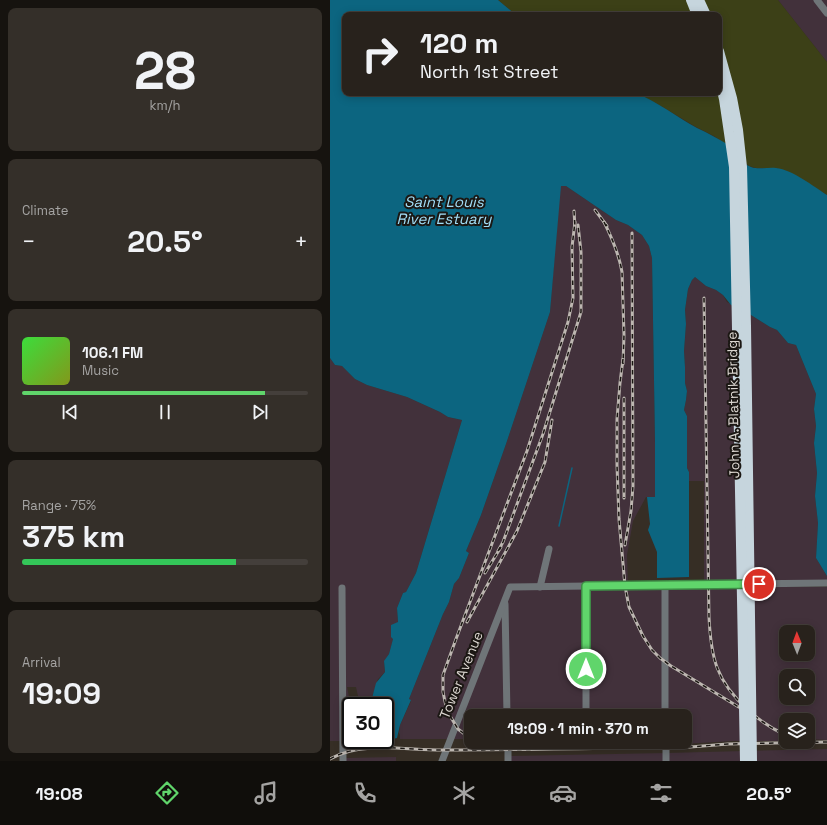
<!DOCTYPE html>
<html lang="en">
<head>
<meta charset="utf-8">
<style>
	:root { --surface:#28221c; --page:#342f29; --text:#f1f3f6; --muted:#a5a4a3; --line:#443f3b; --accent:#60d56b }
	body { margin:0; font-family:"Space Grotesk",sans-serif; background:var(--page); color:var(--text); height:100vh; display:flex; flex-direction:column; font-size:15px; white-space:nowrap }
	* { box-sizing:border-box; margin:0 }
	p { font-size:13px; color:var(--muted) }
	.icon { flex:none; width:22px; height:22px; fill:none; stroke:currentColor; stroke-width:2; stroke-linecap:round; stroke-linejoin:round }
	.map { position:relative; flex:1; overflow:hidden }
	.side { display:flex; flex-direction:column; gap:8px; padding:8px; background:#16130f; width:330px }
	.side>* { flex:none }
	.hud { position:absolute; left:12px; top:12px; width:380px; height:84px; border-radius:8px; box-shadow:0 2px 10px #0003,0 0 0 1px var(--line); background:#28221c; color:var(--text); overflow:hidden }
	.needle { width:26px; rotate:359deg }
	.controls { position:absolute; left:449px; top:625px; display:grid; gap:8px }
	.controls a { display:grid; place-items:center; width:36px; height:36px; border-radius:8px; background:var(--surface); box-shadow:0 2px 10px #0003,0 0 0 1px var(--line); font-size:20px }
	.speed { position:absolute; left:12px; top:697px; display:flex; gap:8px; font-size:20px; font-weight:700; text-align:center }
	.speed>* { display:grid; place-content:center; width:52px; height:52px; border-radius:50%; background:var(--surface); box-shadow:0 2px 10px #0003,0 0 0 1px var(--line); line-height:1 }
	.speed .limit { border:2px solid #111; border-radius:6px; background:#fff; color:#111 }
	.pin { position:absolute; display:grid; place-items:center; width:34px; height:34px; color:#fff; margin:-17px; border:2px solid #fff; border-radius:50%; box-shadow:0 1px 4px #0007 }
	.me { position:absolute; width:44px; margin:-22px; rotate:0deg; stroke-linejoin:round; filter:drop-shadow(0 0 3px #0008) }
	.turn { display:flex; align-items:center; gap:14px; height:84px; padding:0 12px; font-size:18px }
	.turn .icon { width:52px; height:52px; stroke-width:2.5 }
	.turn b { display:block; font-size:28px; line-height:34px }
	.big { font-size:30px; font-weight:800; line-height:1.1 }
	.side .card { flex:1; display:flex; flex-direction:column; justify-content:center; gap:6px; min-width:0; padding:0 14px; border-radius:8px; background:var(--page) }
	.side .dial { align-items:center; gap:0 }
	.dial b { font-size:52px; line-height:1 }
	.song { display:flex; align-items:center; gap:12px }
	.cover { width:48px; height:48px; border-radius:6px; background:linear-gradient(135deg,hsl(120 70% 55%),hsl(70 70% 35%)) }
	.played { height:4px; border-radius:2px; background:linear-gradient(90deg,var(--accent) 85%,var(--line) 85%) }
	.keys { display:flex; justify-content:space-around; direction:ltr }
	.heat { display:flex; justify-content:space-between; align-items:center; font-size:22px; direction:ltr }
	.charge { height:6px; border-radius:3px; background:linear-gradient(90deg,#34c759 75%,var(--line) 0) }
	.trip { position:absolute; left:134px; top:709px; width:228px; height:40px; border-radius:8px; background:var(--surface); box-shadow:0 2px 10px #0003,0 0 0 1px var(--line); font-weight:800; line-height:40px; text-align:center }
	.menu { display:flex; height:64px; justify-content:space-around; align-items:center; background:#100e0b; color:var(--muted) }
	.menu .icon { width:28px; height:28px }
	.menu .on { color:var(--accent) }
	.menu b { font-size:18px; color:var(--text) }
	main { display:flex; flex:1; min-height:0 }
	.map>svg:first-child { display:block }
</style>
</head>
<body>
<main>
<section class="side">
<div class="card dial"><b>28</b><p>km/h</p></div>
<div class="card"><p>Climate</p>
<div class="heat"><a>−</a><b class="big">20.5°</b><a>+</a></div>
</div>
<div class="card">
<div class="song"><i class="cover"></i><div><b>106.1 FM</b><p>Music</p></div></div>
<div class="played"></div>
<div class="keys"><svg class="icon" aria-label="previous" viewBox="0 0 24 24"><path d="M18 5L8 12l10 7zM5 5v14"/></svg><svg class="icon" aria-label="pause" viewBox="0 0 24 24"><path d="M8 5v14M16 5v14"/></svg><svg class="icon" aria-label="next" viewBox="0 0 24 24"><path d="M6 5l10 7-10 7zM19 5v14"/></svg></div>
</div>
<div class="card"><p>Range · 75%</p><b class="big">375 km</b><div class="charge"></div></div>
<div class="card"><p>Arrival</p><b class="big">19:09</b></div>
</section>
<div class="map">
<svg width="497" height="761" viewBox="0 0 497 761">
	<rect width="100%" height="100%" fill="#362e25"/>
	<g fill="#42313b" fill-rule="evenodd">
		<path d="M448 0H497V62Z"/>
		<path d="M230 186H236L286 220 298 225 312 235 319 246 322 258 325 442V497H316L303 521 297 555 298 586 374 584V481H359V472L357 468V416L354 410 356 400 357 391 355 383V367L354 351 356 324 355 310 358 289 362 280 365 277 376 286 386 290 393 295 397 302 413 310 440 327 447 330 458 343 466 345 486 394 484 409 486 426 484 443 487 473 485 496 488 523 486 558 497 576V580H428V587H497V740L478 739V720H456V741H403L336 745H260L258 742H355V716H141V739H70V735L69 733 70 725 81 701 79 699 113 614 119 602 124 584 129 578 139 553 136 551 151 515 176 444 220 312ZM456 632H478V654H456ZM456 676H478V698H456Z"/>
		<path d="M0 358 5 365 12 366 25 379 37 385 77 397 110 412 118 417 132 420 86 573 76 592 73 593 67 608 68 622 59 654 54 662 55 672 48 679 39 706 30 705 26 687H17L21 706V725H11V741H0Z"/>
		<path d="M497 749V761H180V756L336 753Z"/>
		<path d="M66 757V761H16V758Z"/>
	</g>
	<path fill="#3c4017" d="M168 0H448L497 62V195L461 173 453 170 446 168H426L419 166 397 145 384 136 366 127 331 106 306 93H389V15H186Z"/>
	<path fill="#0c6580" d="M0 0H168L186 15H15V93H306C328 102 347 117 367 128 378 133 387 138 397 144 405 151 411 163 421 167 429 170 438 167 446 168 463 170 483 186 497 195V576L486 558 488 523 485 496 487 473 484 443 486 426 484 409 486 394 466 345 458 343 447 330 440 327 413 310 401 305 393 295 386 290 376 286 365 277 362 280 358 289 355 310 356 324 354 351 355 367V383L357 391 356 400 354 410 357 416V468L359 472V577L327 578V552L318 530 320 524 317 497H325V442L322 258 319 246 312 235 298 225 286 220 236 186H231L220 312 176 444 151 515 136 551 139 553 129 578 124 584 119 602 113 614 79 699 81 700 70 725 67 738 63 739 61 733H56L55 738V706H39L41 698H42L46 683 55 672 54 661 59 654 63 639 61 637V625L68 622 67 608 73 593 76 592 86 573 132 420 118 417 110 412 77 397 37 385 25 379 12 366 5 365 0 358Z"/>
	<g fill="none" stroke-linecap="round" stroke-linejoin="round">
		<path stroke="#0c6580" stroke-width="1.5" d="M229 526 242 468"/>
		<g stroke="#6f7578" stroke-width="7">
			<path d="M487 0 497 13"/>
			<path d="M335 585V716"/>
			<path d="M256 586V716"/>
			<path d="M210 587 219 549"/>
			<path d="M12 588 13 761"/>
			<path d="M175 604 177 716"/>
			<path d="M178 742V761"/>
			<path d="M256 742 257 746"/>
			<path d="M336 742V761"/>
			<path d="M112 761 180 587 497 583"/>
		</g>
		<g stroke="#c6d5dd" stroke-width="10">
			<path d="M361 0 367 15"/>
			<path d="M369 0 376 15"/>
		</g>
		<defs>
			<g id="rail">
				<path d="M265 210 277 226"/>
				<path d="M244 211 245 227"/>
				<path d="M274 222C282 238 289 254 292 272L294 335 293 364"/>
				<path d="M374 298 379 617C381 658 386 681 418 710 429 720 442 729 456 735"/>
				<path d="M293 359 290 383 287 419V465L289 519 295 586 299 607 313 636 322 650 330 658 341 666 412 709"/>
				<path d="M294 398V498"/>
				<path d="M295 545 301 511 303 486 302 233"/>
				<path d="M168 551 173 542 213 434 251 312V252L248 225"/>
				<path d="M155 573 171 547"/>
				<path d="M137 622 187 531 215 462 222 420"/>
				<path d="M141 739 128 729 117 711 113 692V675L126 639 197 451 238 322 243 298 242 247 245 222"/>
				<path d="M0 759C32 740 80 751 116 750 197 750 278 748 360 747L398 744 497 742"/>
			</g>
		</defs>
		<use href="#rail" stroke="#bdb7b1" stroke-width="3"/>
		<use href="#rail" stroke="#1b1713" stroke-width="1.5" stroke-dasharray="4.5" stroke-linecap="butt"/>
		<g stroke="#c6d5dd" stroke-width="10">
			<path d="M389 51 402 98 408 130 412 167 416 326 422 761"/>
			<path d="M389 78 394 99 404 167 415 761"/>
		</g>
	</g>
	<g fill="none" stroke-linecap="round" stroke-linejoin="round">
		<defs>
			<path id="route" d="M256 669V586L429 584"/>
		</defs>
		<use href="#route" stroke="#3e8a46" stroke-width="10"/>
		<use href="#route" stroke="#60d56b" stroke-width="7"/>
	</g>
	<g text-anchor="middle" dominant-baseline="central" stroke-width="4" stroke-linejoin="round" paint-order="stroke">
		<g font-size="14" fill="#dcd7d1" stroke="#1b1713">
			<text transform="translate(403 405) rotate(-91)">John A. Blatnik Bridge</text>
			<text transform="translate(131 675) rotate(-68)">Tower Avenue</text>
		</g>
		<g font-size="15" font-style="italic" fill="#a1ddf6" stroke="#1b1713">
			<text x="114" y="201">Saint Louis<tspan x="114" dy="17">River Estuary</tspan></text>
		</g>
	</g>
</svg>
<div class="controls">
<a><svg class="needle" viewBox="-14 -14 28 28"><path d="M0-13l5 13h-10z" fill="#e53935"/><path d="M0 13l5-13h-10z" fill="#a5a4a3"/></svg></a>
<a><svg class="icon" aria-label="search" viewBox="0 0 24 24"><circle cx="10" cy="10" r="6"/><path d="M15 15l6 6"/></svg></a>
<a><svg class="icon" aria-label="layers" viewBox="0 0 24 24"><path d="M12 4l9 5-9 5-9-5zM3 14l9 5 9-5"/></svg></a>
</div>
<div class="speed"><div class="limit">30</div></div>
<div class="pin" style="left:429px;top:584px;background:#d93025"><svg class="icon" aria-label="arrive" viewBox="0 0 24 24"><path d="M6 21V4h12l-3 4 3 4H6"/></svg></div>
<svg class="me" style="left:256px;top:669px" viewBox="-20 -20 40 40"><circle r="17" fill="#60d56b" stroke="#fff" stroke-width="3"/><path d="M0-11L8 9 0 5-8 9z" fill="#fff"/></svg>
<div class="trip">19:09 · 1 min · 370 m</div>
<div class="hud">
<div class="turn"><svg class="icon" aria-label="right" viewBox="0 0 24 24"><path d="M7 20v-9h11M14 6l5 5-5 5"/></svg><div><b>120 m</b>North 1st Street</div></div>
</div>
</div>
</main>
<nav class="menu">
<b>19:08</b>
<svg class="icon on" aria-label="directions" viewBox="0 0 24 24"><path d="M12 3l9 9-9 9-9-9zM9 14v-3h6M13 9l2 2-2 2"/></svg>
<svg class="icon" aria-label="music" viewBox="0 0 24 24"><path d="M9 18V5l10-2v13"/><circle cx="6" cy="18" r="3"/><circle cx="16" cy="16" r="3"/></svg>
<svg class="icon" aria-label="phone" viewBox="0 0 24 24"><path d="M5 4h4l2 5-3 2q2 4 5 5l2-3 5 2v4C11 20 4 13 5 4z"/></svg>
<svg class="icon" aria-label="climate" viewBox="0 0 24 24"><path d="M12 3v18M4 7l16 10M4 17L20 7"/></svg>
<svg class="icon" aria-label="car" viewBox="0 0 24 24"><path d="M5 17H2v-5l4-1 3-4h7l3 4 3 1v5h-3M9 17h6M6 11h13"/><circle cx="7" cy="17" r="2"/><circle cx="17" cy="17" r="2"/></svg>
<svg class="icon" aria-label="filters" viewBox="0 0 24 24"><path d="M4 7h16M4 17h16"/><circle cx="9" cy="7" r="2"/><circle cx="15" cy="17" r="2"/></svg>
<b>20.5°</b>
</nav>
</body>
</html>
